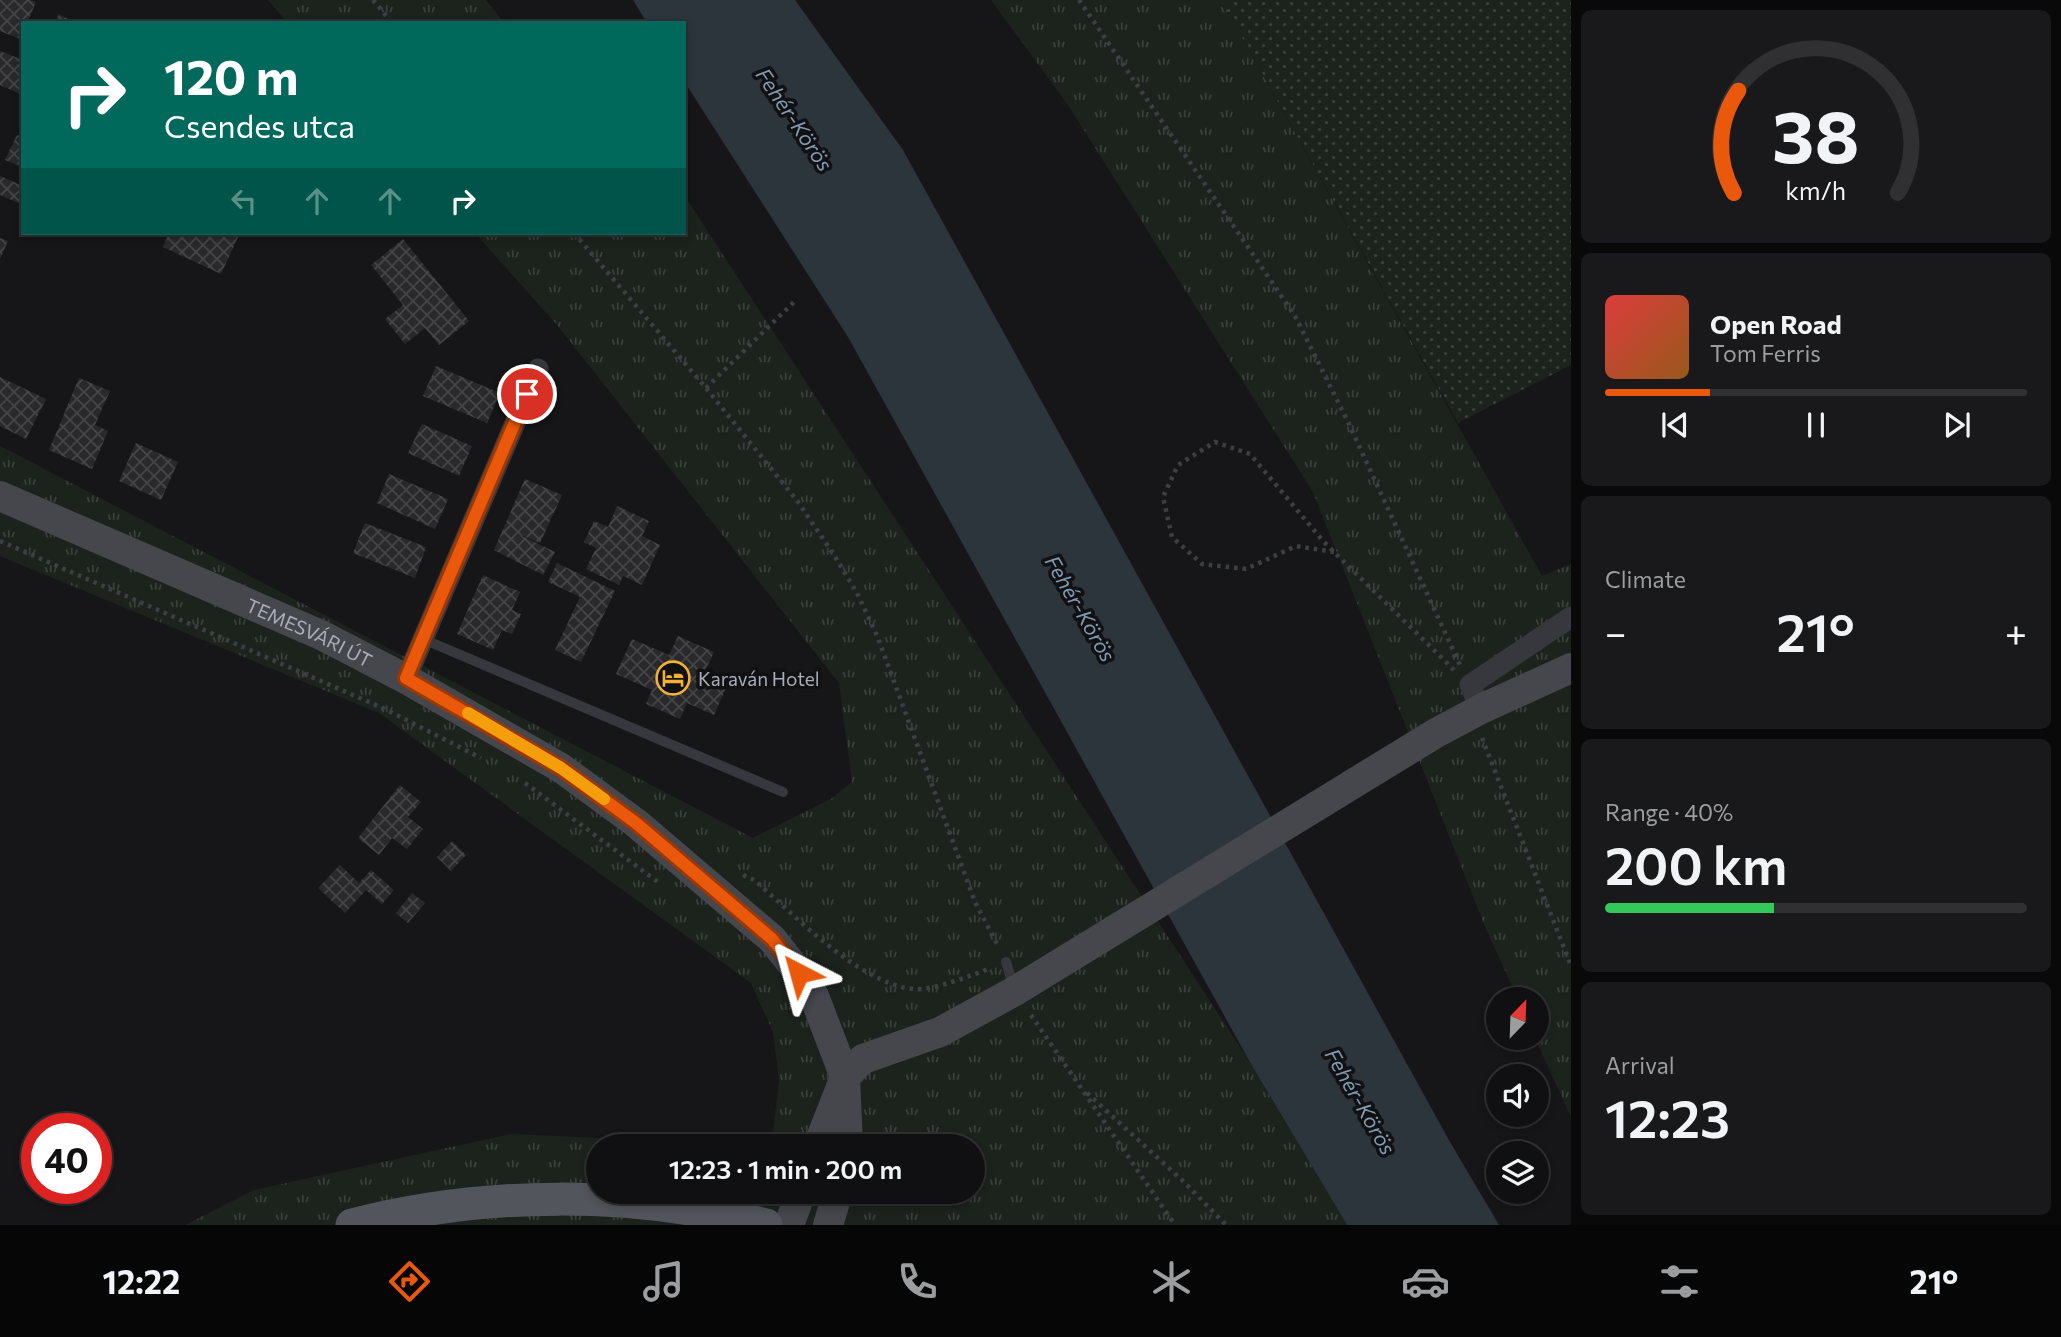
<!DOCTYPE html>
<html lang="en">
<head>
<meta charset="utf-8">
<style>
	:root { --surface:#101012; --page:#19191b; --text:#f1f3f6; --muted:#9c9d9f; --line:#303032; --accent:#ea580c }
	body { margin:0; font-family:Commissioner,sans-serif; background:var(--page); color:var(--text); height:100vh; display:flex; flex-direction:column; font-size:26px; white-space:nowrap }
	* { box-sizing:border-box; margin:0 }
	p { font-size:23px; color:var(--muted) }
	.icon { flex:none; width:38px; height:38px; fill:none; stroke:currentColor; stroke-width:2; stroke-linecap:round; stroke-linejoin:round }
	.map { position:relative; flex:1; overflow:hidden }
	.side { display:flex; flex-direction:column; gap:10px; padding:10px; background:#09090a; width:490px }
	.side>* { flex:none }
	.hud { position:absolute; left:21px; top:21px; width:665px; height:214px; border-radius:0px; box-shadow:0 4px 10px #0003,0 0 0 2px var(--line); background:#00695c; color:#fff; overflow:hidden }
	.needle { width:46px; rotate:23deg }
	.fabs { position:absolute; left:1486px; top:987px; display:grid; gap:14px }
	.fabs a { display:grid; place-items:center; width:63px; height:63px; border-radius:50%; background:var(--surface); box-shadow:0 4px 10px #0003,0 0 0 2px var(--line); font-size:35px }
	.speed { position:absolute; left:21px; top:1113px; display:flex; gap:14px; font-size:35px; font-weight:700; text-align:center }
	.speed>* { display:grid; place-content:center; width:91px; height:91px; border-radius:50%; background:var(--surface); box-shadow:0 4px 10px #0003,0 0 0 2px var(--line); line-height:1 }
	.speed .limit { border:10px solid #d22; background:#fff; color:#111 }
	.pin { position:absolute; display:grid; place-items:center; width:60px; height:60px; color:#fff; margin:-30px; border:4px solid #fff; border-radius:50%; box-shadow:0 2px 7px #0007 }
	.me { position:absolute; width:77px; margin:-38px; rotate:321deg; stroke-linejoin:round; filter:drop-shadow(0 0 5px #0008) }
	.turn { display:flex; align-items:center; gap:24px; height:147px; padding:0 28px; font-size:32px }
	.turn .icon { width:91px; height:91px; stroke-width:2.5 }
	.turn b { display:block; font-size:49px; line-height:60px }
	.lanes { display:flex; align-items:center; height:66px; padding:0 28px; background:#0003; justify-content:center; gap:35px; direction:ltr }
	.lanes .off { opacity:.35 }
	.big { font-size:52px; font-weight:600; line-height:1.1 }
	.side .tile { flex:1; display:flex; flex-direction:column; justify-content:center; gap:10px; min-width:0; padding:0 24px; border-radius:10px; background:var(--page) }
	.side .dial { align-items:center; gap:0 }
	.dial svg { height:182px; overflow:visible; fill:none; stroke:var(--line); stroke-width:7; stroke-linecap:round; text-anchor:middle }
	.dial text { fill:var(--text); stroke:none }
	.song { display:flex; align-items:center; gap:21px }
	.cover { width:84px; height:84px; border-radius:10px; background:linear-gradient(135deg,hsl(0 70% 55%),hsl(30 70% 35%)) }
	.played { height:7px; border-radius:4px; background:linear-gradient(90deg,var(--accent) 25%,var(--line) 25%) }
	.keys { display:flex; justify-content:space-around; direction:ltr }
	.heat { display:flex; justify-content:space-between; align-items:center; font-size:38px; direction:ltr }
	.charge { height:10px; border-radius:5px; background:linear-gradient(90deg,#34c759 40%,var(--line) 0) }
	.trip { position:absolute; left:586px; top:1134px; width:399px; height:70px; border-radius:35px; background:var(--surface); box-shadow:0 4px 10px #0003,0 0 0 2px var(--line); font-weight:600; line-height:70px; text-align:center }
	.menu { display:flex; height:112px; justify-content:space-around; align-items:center; background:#060607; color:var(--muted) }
	.menu .icon { width:49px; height:49px }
	.menu .current { color:var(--accent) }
	.menu b { font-size:32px; color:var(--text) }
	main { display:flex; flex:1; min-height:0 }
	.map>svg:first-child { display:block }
</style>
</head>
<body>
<main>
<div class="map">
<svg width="1571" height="1225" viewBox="0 0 1571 1225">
	<defs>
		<pattern id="grass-tufts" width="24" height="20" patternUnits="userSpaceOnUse" patternTransform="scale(1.75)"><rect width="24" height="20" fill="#1c231d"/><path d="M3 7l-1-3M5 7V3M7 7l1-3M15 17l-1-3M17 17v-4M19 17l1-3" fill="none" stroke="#3a403c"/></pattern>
		<pattern id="garden-dots" width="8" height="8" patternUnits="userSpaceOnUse" patternTransform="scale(1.75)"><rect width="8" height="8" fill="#1c231d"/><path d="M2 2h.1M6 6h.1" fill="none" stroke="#3a403c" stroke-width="1.8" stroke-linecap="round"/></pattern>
		<pattern id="building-cross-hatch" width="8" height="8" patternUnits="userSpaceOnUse" patternTransform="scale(1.75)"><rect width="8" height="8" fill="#29292c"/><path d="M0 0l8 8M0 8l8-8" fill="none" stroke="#454548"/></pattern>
	</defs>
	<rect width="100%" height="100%" fill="#161618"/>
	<g fill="url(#grass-tufts)" fill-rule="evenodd">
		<path d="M268 0H486L504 23H288Z"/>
		<path d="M991 0H1221L1542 576 1571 564V1117L1535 1038 1536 999H1518L1486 929 1313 492 1068 105Z"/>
		<path d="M684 195 1251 1064 1347 1225H185L254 1190 511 1134 707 1143 773 1133 779 1080 773 1032 751 983 379 713 0 556V446L753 838 831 799 852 782 839 683 558 326 475 233H684ZM598 1146H973V1192H598Z"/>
	</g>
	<path fill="url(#garden-dots)" d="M1221 0H1571V365L1458 423Z"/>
	<path fill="#2c353c" d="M633 0H795L903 150 1450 1142 1499 1225H1347L1251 1064 848 337 684 81V23H647Z"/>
	<g fill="url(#building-cross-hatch)">
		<path d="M0 0H30L36 2 27 23H23L20 39 0 31Z"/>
		<path d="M59 14 76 23H54Z"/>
		<path d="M0 51 23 60V95L0 85Z"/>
		<path d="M17 135 23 137V167L5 160Z"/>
		<path d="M0 176 23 186V205L0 195Z"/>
		<path d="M169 233H198L208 237 210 233H240L221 274 163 247Z"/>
		<path d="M0 238 8 241 0 259Z"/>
		<path d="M403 239 469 321 439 345 425 328 405 344 385 319 403 305 371 265Z"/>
		<path d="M436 366 500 393 487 423 423 396Z"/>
		<path d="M0 377 46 399 26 439 0 426Z"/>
		<path d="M79 378 110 391 95 425 108 431 92 469 49 450Z"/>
		<path d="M422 424 472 446 459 476 408 453Z"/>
		<path d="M136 443 178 462 161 500 119 481Z"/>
		<path d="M389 474 448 499 435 529 377 503Z"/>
		<path d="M525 479 562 495 540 543 516 533 555 552 543 575 494 550Z"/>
		<path d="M617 506 649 521 642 536 660 545 642 585 623 576 619 585 586 569 596 548 584 542 594 521 608 527Z"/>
		<path d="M365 523 426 547 415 578 353 553Z"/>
		<path d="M557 563 615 591 581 662 555 650 580 597 548 582Z"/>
		<path d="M483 575 520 592 512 610 521 614 512 634 502 630 493 650 457 634Z"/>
		<path d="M678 636 714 652 705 671 729 681 714 715 687 703 680 719 646 704 652 690 616 674 632 639 669 655Z"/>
		<path d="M400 785 421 802 408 817 423 829 407 849 392 838 379 855 358 838Z"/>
		<path d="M452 841 466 855 451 871 437 857Z"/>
		<path d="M340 865 359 883 371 870 394 890 382 904 366 890 345 913 318 888Z"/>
		<path d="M412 893 425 903 408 923 396 913Z"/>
	</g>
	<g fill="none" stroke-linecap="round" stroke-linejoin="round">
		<g stroke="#3d3f44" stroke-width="4.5" stroke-dasharray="3.5 5" stroke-linecap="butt">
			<path d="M373 0 392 23"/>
			<path d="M1079 0 1295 316 1348 422 1460 665"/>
			<path d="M574 233 706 388 798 502 834 555 857 593 878 638 975 902 998 946"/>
			<path d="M706 388 797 299"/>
			<path d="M0 541 385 709 481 758"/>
			<path d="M1334 552 1296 546 1246 569 1202 564 1172 537 1163 497 1178 465 1215 442 1250 454 1324 542 1334 552 1439 655 1454 670"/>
			<path d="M1482 738 1571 966"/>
			<path d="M525 783 658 882"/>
			<path d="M743 875 754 880C795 915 858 983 913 989 934 991 971 975 991 968"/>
			<path d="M1031 1015 1175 1225"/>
			<path d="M1087 1093 1184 1182 1226 1225"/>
		</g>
		<g stroke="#37383d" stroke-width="10">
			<path d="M423 639 783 792"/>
			<path d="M1006 962 1014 988"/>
		</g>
		<g stroke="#37383d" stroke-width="21">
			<path d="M406 679 538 369"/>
			<path d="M1481 709 1470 685 1571 617"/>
		</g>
		<g stroke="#45474d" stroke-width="30">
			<path id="s1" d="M0 496 321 635 406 679 561 768 636 823 772 939 799 973 814 996 845 1077 848 1146"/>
			<path d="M818 1146 845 1077 863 1059 940 1032 1015 991 1436 733 1481 709 1571 668"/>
			<path d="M789 1225 801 1192"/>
			<path d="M828 1225 838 1192"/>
		</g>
		<path stroke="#53555c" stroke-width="33" d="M352 1225C485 1191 633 1190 766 1225"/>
	</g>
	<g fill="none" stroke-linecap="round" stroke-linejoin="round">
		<defs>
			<path id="route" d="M527 394 406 678 561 768 636 823 772 939 799 973"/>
		</defs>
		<use href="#route" stroke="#983908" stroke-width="18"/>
		<use href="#route" stroke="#ea580c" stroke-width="12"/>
		<path stroke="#f59e0b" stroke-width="12" d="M468 713 561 768 604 799"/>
	</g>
	<defs>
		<symbol id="hotel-ring" viewBox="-11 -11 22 22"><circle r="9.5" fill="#111113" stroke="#f2b134" stroke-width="1.5"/><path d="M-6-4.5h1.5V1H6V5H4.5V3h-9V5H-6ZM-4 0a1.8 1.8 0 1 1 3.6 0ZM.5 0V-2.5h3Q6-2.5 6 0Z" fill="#f2b134"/></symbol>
	</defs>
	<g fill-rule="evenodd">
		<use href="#hotel-ring" x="654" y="659" width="38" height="38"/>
	</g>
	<g text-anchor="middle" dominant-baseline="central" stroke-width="7" stroke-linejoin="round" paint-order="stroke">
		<g font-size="19" fill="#a8adb8" stroke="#111113">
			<text stroke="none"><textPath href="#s1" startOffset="338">TEMESVÁRI ÚT</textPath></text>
		</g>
		<g font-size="19" fill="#a8adb8" stroke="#111113" text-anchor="start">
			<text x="698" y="678">Karaván Hotel</text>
		</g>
		<g font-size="21" font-style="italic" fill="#7f9bb3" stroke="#111113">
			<text transform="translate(795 119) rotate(56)">Fehér-Körös</text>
			<text transform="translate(1081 608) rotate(60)">Fehér-Körös</text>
			<text transform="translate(1361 1101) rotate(60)">Fehér-Körös</text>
		</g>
	</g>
</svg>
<div class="fabs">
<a><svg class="needle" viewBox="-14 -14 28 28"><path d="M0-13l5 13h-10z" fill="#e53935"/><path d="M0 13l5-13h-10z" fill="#9c9d9f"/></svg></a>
<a><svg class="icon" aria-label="sound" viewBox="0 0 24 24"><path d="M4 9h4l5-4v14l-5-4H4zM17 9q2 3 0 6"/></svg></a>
<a><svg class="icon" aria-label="layers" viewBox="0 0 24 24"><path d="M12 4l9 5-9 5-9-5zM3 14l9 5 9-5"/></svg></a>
</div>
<div class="speed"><div class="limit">40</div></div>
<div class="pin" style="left:527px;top:394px;background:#d93025"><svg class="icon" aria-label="arrive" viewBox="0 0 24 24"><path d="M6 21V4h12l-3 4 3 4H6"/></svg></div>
<svg class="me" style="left:799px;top:973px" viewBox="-20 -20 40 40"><path d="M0-17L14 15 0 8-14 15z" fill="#ea580c" stroke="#fff" stroke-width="4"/></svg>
<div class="trip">12:23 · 1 min · 200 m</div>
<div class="hud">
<div class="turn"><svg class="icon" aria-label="right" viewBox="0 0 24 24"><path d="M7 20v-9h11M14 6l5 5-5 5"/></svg><div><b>120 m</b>Csendes utca</div></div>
<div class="lanes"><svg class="icon off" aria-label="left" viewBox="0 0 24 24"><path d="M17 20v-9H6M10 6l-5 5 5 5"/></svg><svg class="icon off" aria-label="ahead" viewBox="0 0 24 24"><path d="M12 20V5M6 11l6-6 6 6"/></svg><svg class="icon off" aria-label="ahead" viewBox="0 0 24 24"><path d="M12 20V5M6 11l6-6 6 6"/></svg><svg class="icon" aria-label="right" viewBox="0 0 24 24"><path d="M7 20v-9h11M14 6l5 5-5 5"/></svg></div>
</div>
</div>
<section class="side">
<div class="tile dial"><svg viewBox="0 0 100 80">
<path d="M14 69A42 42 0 1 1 86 69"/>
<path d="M14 69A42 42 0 0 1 16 24" stroke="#ea580c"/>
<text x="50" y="56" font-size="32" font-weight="700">38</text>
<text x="50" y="72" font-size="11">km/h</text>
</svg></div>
<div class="tile">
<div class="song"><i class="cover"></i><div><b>Open Road</b><p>Tom Ferris</p></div></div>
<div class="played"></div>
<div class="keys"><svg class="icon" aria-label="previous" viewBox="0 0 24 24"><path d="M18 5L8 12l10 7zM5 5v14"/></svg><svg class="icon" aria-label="pause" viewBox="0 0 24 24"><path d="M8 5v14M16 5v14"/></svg><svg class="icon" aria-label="next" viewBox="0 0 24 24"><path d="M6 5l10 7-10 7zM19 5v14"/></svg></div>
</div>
<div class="tile"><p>Climate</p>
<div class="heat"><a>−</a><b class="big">21°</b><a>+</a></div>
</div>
<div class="tile"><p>Range · 40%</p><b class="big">200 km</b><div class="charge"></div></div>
<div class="tile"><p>Arrival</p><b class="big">12:23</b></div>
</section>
</main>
<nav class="menu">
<b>12:22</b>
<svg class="icon current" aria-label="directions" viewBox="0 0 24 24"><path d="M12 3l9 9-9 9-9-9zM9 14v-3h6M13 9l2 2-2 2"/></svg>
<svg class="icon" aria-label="music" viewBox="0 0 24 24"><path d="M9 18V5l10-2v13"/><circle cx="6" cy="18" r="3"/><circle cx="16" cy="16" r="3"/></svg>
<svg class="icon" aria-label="phone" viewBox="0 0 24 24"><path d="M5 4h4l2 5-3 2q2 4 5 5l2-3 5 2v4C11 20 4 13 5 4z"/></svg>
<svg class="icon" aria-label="climate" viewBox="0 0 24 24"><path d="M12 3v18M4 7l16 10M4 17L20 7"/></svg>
<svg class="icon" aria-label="car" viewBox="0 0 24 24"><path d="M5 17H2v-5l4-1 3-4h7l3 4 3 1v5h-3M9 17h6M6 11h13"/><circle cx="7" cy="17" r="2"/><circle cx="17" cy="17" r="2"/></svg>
<svg class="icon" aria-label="filters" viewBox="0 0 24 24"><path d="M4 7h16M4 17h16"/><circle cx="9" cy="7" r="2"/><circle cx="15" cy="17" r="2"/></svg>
<b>21°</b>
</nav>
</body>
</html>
